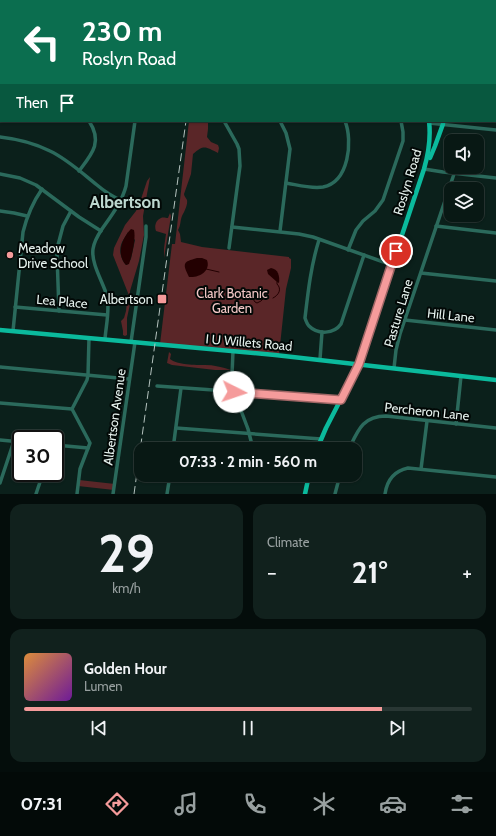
<!DOCTYPE html>
<html lang="en">
<head>
<meta charset="utf-8">
<style>
	:root { --surface:#081814; --page:#11211d; --text:#f1f3f6; --muted:#98a0a0; --line:#293734; --accent:#f59b9b }
	body { margin:0; font-family:Cabin,sans-serif; background:var(--page); color:var(--text); height:100vh; display:flex; flex-direction:column; font-size:15px; white-space:nowrap }
	* { box-sizing:border-box; margin:0 }
	p { font-size:13px; color:var(--muted) }
	.icon { flex:none; width:22px; height:22px; fill:none; stroke:currentColor; stroke-width:2; stroke-linecap:round; stroke-linejoin:round }
	.map { position:relative; height:494px; overflow:hidden }
	.panel { display:flex; flex-direction:column; gap:10px; padding:10px; background:#040d0b; flex:1 }
	.panel>* { flex:none }
	.banner { position:absolute; left:0px; top:0px; width:496px; height:122px; box-shadow:0 1px 3px #0004,0 0 0 1px var(--line); background:#0b6e4f; color:#fff; overflow:hidden }
	.tools { position:absolute; left:444px; top:134px; display:grid; gap:8px }
	.tools a { display:grid; place-items:center; width:40px; height:40px; border-radius:8px; background:var(--surface); box-shadow:0 1px 3px #0004,0 0 0 1px var(--line); font-size:20px }
	.speed { position:absolute; left:12px; top:430px; display:flex; gap:8px; font-size:20px; font-weight:700; text-align:center }
	.speed>* { display:grid; place-content:center; width:52px; height:52px; border-radius:50%; background:var(--surface); box-shadow:0 1px 3px #0004,0 0 0 1px var(--line); line-height:1 }
	.speed .limit { border:2px solid #111; border-radius:6px; background:#fff; color:#111 }
	.pin { position:absolute; display:grid; place-items:center; width:34px; height:34px; color:#fff; margin:-17px; border:2px solid #fff; border-radius:50%; box-shadow:0 1px 4px #0007 }
	.me { position:absolute; width:44px; margin:-22px; rotate:94deg; stroke-linejoin:round; filter:drop-shadow(0 0 3px #0008) }
	.turn { display:flex; align-items:center; gap:14px; height:84px; padding:0 16px; font-size:18px }
	.turn .icon { width:52px; height:52px; stroke-width:2.5 }
	.turn b { display:block; font-size:28px; line-height:34px }
	.then { display:flex; align-items:center; height:38px; padding:0 16px; background:#0003; gap:8px; font-size:15px }
	.big { font-size:30px; font-weight:700; line-height:1.1 }
	.panel .card { flex:1; display:flex; flex-direction:column; justify-content:center; gap:6px; min-width:0; padding:0 14px; border-radius:12px; background:var(--page) }
	.panel .dial { align-items:center; gap:0 }
	.dial b { font-size:52px; line-height:1 }
	.song { display:flex; align-items:center; gap:12px }
	.cover { width:48px; height:48px; border-radius:6px; background:linear-gradient(135deg,hsl(30 70% 55%),hsl(280 70% 35%)) }
	.played { height:4px; border-radius:2px; background:linear-gradient(90deg,var(--accent) 80%,var(--line) 80%) }
	.keys { display:flex; justify-content:space-around; direction:ltr }
	.heat { display:flex; justify-content:space-between; align-items:center; font-size:22px; direction:ltr }
	.panel .tiles { flex:1; display:grid; gap:10px; grid-template-columns:1fr 1fr }
	.card:last-child { grid-column:span 2 }
	.trip { position:absolute; left:134px; top:442px; width:228px; height:40px; border-radius:12px; background:var(--surface); box-shadow:0 1px 3px #0004,0 0 0 1px var(--line); font-weight:700; line-height:40px; text-align:center }
	.tab-bar { display:flex; height:64px; justify-content:space-around; align-items:center; background:#030a08; color:var(--muted) }
	.tab-bar .icon { width:28px; height:28px }
	.tab-bar .current { color:var(--accent) }
	.tab-bar b { font-size:18px; color:var(--text) }
	.map>svg:first-child { display:block }
</style>
</head>
<body>
<div class="map">
<svg width="496" height="494" viewBox="0 0 496 494">
	<rect width="100%" height="100%" fill="#0b201b"/>
	<g fill="#5a2628" fill-rule="evenodd">
		<path d="M189 121H208V129L207 137 211 142 218 145 219 148 218 153C206 147 204 144 193 154L191 174 184 194C184 196 186 198 187 200 188 205 184 212 182 216 180 221 181 225 178 230L180 234 181 242 202 247 289 257V258L291 259V268L286 289 279 355 160 344 172 244H175Z"/>
		<path d="M150 177 149 183 143 216 144 235 139 261 130 291V304L127 318V335L125 336 123 335V331L121 321 124 318 126 311 128 293 113 255 114 248 125 225 136 211 140 202 147 181ZM128 232 135 240 131 259 127 265H126C121 260 119 251 121 245 122 241 126 236 128 232Z"/>
		<path d="M170 213 171 216 164 258V248L166 234 156 231C154 226 156 220 161 218 163 217 166 218 168 218Z"/>
		<path d="M169 352 171 354 170 359C177 365 196 365 205 365 213 365 223 367 231 370H215L172 365 167 363Z"/>
		<path d="M79 480 115 484 114 490 78 486Z"/>
	</g>
	<g fill="#230001">
		<path d="M131 229 134 230C136 239 132 255 129 264L126 265C116 254 122 238 131 229Z"/>
		<path d="M197 258H202L207 260C211 271 199 278 189 277 182 263 183 262 197 258Z"/>
		<path d="M271 268C278 269 280 276 279 283L277 282 268 274 267 270Z"/>
	</g>
	<g fill="none" stroke-linecap="round" stroke-linejoin="round">
		<g stroke="#230001" stroke-width="1">
			<path d="M206 269 219 272"/>
			<path d="M273 298C279 295 282 289 277 284V282"/>
			<path d="M253 299 255 302 257 303 261 301 264 298"/>
		</g>
		<g stroke="#2b6a5c" stroke-width="3.5">
			<path d="M134 0 136 1"/>
			<path d="M278 0V1"/>
			<path d="M451 0 453 1"/>
			<path d="M37 1V0"/>
			<path d="M143 1 144 0"/>
			<path d="M190 1V0"/>
			<path d="M226 1V0"/>
			<path d="M312 1 314 0"/>
			<path d="M495 15H496"/>
			<path d="M0 59H1"/>
			<path d="M0 101H1"/>
			<path d="M224 121 237 144 239 149 240 166 229 248"/>
			<path d="M429 123 496 130"/>
			<path d="M0 137C18 139 34 143 50 151 67 159 82 173 97 185 104 191 112 196 120 200"/>
			<path d="M424 169 443 172 496 178"/>
			<path d="M79 171C92 154 103 142 89 121"/>
			<path d="M0 174 20 178 36 185 79 217 101 231"/>
			<path d="M286 183C298 185 311 189 323 187 349 182 353 141 345 121"/>
			<path d="M0 211 14 213 27 216"/>
			<path d="M436 226 496 233"/>
			<path d="M232 227 299 234 313 237 392 265"/>
			<path d="M280 231 290 149 286 133 280 121"/>
			<path d="M319 240C311 265 308 292 305 318 306 321 307 324 309 326 318 335 334 334 341 324L364 255"/>
			<path d="M348 250 356 230 363 221 375 211 383 200 403 141V132L401 121"/>
			<path d="M421 273 496 281"/>
			<path d="M15 307 107 315"/>
			<path d="M59 311 57 255 58 245 63 226 71 211"/>
			<path d="M405 320 496 330"/>
			<path d="M13 331 23 232C27 216 33 202 42 189"/>
			<path d="M105 339C106 325 110 310 107 296 103 282 91 264 93 249 94 242 98 235 102 229 111 216 122 202 126 186L135 121"/>
			<path d="M131 342 146 237V226"/>
			<path d="M233 351 232 375 234 392 248 429 253 449"/>
			<path d="M320 359 322 332"/>
			<path d="M0 367 129 379"/>
			<path d="M394 368 396 350 400 334 454 174"/>
			<path d="M157 386 341 399"/>
			<path d="M0 403 72 409"/>
			<path d="M72 409 90 443 80 469 77 494"/>
			<path d="M72 409 87 380 88 375 89 338"/>
			<path d="M456 424 461 376"/>
			<path d="M176 428 321 439"/>
			<path d="M0 440 21 442"/>
			<path d="M55 445 88 448"/>
			<path d="M173 449 181 388"/>
			<path d="M349 449C358 430 363 416 386 416L496 428"/>
			<path d="M421 469 427 421"/>
			<path d="M0 483 14 441"/>
			<path d="M36 494 43 473"/>
			<path d="M113 494 135 342"/>
			<path d="M167 494 170 475"/>
			<path d="M335 494 340 475"/>
			<path d="M385 494C387 480 394 471 408 468L496 477"/>
		</g>
		<g stroke="#0bba9d" stroke-width="4.5">
			<path d="M391 0 392 1"/>
			<path d="M430 158 435 146 443 124"/>
			<path d="M0 330 275 355 496 380"/>
			<path d="M317 449 326 428 359 364 424 169C429 152 431 138 429 121"/>
			<path d="M305 494 309 475"/>
		</g>
		<g stroke="#b5c3bf" stroke-width="1" stroke-dasharray="8 4" stroke-linecap="butt">
			<path d="M204 1 205 0"/>
			<path d="M134 494 186 121"/>
		</g>
	</g>
	<g fill="none" stroke-linecap="round" stroke-linejoin="round">
		<defs>
			<path id="route" d="M234 392 341 400 359 364 396 251"/>
		</defs>
		<use href="#route" stroke="#9f6565" stroke-width="10"/>
		<use href="#route" stroke="#f59b9b" stroke-width="7"/>
	</g>
	<g fill="#f59b9b" stroke="#020806" stroke-width="1.5">
		<circle cx="10" cy="255" r="4"/>
		<rect x="157" y="294" width="10" height="10" rx="2"/>
	</g>
	<g text-anchor="middle" dominant-baseline="central" stroke-width="4" stroke-linejoin="round" paint-order="stroke">
		<g font-size="13" fill="#e6f2ee" stroke="#020806">
			<text transform="translate(407 182) rotate(-73)">Roslyn Road</text>
			<text transform="translate(62 301) rotate(5)">Lea Place</text>
			<text transform="translate(398 313) rotate(-73)">Pasture Lane</text>
			<text transform="translate(451 315) rotate(6)">Hill Lane</text>
			<text transform="translate(249 342) rotate(5)">I U Willets Road</text>
			<text transform="translate(427 411) rotate(6)">Percheron Lane</text>
			<text transform="translate(114 417) rotate(-82)">Albertson Avenue</text>
		</g>
		<g font-size="13" fill="#e6f2ee" stroke="#020806" text-anchor="start">
			<text x="18" y="248">Meadow<tspan x="18" dy="15">Drive School</tspan></text>
			<text x="153" y="299" text-anchor="end">Albertson</text>
		</g>
		<g font-size="13" fill="#f4c8c7" stroke="#020806">
			<text x="232" y="293">Clark Botanic<tspan x="232" dy="15">Garden</tspan></text>
		</g>
		<g font-size="17" font-weight="bold" fill="#bdd7cf" stroke="#020806">
			<text x="125" y="202">Albertson</text>
		</g>
	</g>
</svg>
<div class="tools">
<a><svg class="icon" aria-label="sound" viewBox="0 0 24 24"><path d="M4 9h4l5-4v14l-5-4H4zM17 9q2 3 0 6"/></svg></a>
<a><svg class="icon" aria-label="layers" viewBox="0 0 24 24"><path d="M12 4l9 5-9 5-9-5zM3 14l9 5 9-5"/></svg></a>
</div>
<div class="speed"><div class="limit">30</div></div>
<div class="pin" style="left:396px;top:251px;background:#d93025"><svg class="icon" aria-label="arrive" viewBox="0 0 24 24"><path d="M6 21V4h12l-3 4 3 4H6"/></svg></div>
<svg class="me" style="left:234px;top:392px" viewBox="-20 -20 40 40"><circle r="19" fill="#fff"/><path d="M0-13L10 11 0 6-10 11z" fill="#f59b9b"/></svg>
<div class="trip">07:33 · 2 min · 560 m</div>
<div class="banner">
<div class="turn"><svg class="icon" aria-label="left" viewBox="0 0 24 24"><path d="M17 20v-9H6M10 6l-5 5 5 5"/></svg><div><b>230 m</b>Roslyn Road</div></div>
<div class="then">Then<svg class="icon" aria-label="arrive" viewBox="0 0 24 24"><path d="M6 21V4h12l-3 4 3 4H6"/></svg></div>
</div>
</div>
<section class="panel">
<div class="tiles">
<div class="card dial"><b>29</b><p>km/h</p></div>
<div class="card"><p>Climate</p>
<div class="heat"><a>−</a><b class="big">21°</b><a>+</a></div>
</div>
<div class="card">
<div class="song"><i class="cover"></i><div><b>Golden Hour</b><p>Lumen</p></div></div>
<div class="played"></div>
<div class="keys"><svg class="icon" aria-label="previous" viewBox="0 0 24 24"><path d="M18 5L8 12l10 7zM5 5v14"/></svg><svg class="icon" aria-label="pause" viewBox="0 0 24 24"><path d="M8 5v14M16 5v14"/></svg><svg class="icon" aria-label="next" viewBox="0 0 24 24"><path d="M6 5l10 7-10 7zM19 5v14"/></svg></div>
</div>
</div>
</section>
<nav class="tab-bar">
<b>07:31</b>
<svg class="icon current" aria-label="directions" viewBox="0 0 24 24"><path d="M12 3l9 9-9 9-9-9zM9 14v-3h6M13 9l2 2-2 2"/></svg>
<svg class="icon" aria-label="music" viewBox="0 0 24 24"><path d="M9 18V5l10-2v13"/><circle cx="6" cy="18" r="3"/><circle cx="16" cy="16" r="3"/></svg>
<svg class="icon" aria-label="phone" viewBox="0 0 24 24"><path d="M5 4h4l2 5-3 2q2 4 5 5l2-3 5 2v4C11 20 4 13 5 4z"/></svg>
<svg class="icon" aria-label="climate" viewBox="0 0 24 24"><path d="M12 3v18M4 7l16 10M4 17L20 7"/></svg>
<svg class="icon" aria-label="car" viewBox="0 0 24 24"><path d="M5 17H2v-5l4-1 3-4h7l3 4 3 1v5h-3M9 17h6M6 11h13"/><circle cx="7" cy="17" r="2"/><circle cx="17" cy="17" r="2"/></svg>
<svg class="icon" aria-label="filters" viewBox="0 0 24 24"><path d="M4 7h16M4 17h16"/><circle cx="9" cy="7" r="2"/><circle cx="15" cy="17" r="2"/></svg>
</nav>
</body>
</html>
